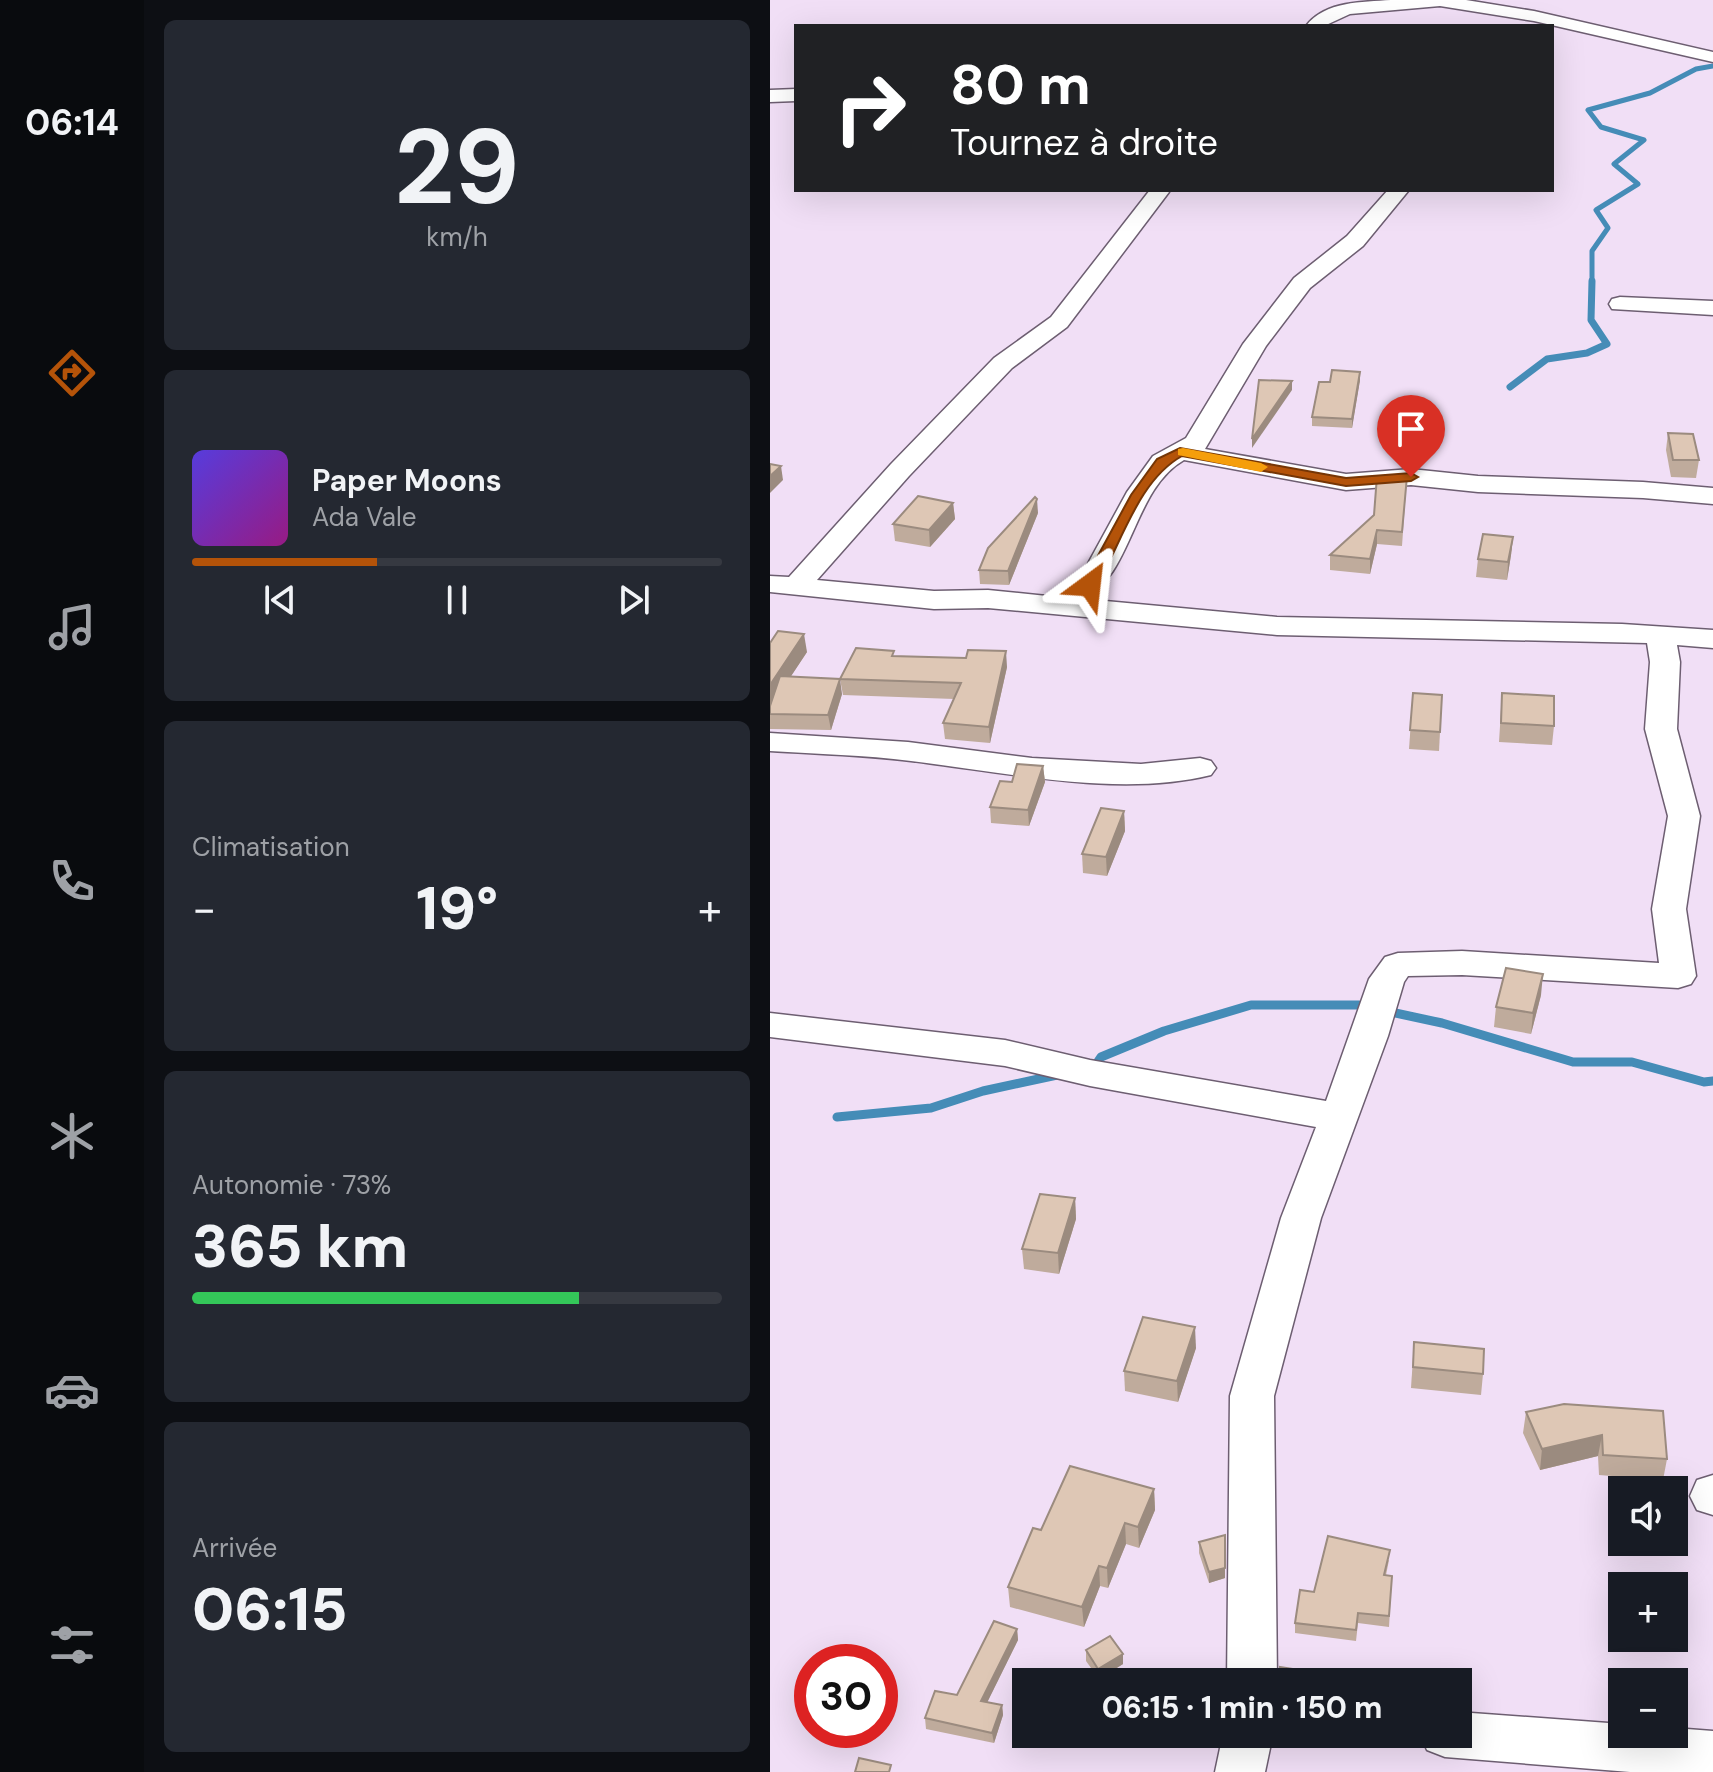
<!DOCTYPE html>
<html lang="fr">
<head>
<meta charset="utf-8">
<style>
	:root { --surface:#171b24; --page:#242831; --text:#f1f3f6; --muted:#9ea1a6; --line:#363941; --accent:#b45309 }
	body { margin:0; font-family:"DM Sans",sans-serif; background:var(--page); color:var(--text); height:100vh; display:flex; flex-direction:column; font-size:30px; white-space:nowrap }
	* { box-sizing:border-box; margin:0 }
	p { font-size:26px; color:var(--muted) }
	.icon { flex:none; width:44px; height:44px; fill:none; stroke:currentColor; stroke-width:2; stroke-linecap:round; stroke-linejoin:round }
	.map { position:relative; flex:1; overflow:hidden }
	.side { display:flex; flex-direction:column; gap:20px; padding:20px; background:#0d0f14; width:626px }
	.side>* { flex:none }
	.top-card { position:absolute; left:24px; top:24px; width:760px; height:168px; border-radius:0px; box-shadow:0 8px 32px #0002; background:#202124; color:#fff; overflow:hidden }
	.fabs { position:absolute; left:838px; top:1476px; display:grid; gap:16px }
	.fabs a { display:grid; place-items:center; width:80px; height:80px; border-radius:0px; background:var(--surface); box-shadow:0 8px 32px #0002; font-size:40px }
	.speed { position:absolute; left:24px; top:1644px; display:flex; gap:16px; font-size:40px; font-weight:700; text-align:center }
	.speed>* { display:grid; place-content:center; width:104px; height:104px; border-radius:50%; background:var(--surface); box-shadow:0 8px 32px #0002; line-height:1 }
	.speed .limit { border:12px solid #d22; background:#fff; color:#111 }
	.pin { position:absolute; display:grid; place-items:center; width:68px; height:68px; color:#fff; margin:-82px -34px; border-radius:50% 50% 50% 0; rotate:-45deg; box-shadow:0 0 8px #0007 }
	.pin .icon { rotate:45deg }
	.me { position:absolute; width:88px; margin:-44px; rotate:30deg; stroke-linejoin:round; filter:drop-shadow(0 0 6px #0008) }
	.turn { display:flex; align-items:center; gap:28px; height:168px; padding:0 24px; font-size:36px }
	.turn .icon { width:104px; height:104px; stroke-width:2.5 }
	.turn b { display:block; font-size:56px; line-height:68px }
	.big { font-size:60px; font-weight:800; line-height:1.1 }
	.side .card { flex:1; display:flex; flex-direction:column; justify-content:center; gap:12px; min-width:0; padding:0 28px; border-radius:12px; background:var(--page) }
	.side .dial { align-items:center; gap:0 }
	.dial b { font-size:104px; line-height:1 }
	.song { display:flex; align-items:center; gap:24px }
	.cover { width:96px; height:96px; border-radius:12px; background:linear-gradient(135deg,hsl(250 70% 55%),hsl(310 70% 35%)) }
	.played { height:8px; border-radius:4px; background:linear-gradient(90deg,var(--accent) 35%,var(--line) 35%) }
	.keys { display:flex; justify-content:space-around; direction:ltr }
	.heat { display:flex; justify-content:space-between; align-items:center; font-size:44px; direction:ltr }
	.charge { height:12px; border-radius:6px; background:linear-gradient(90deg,#34c759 73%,var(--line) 0) }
	.trip { position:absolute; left:242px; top:1668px; width:460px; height:80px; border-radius:0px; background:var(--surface); box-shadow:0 8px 32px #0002; font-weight:800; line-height:80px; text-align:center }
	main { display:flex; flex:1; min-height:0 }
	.menu { display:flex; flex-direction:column; width:144px; justify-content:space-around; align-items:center; background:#090b0e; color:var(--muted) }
	.menu .icon { width:56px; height:56px }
	.menu .selected { color:var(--accent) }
	.menu b { font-size:36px; color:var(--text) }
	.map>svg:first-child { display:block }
</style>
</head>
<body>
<main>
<nav class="menu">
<b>06:14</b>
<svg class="icon selected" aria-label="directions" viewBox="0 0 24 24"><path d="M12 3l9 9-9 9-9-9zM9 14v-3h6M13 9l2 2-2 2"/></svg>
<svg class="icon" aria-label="music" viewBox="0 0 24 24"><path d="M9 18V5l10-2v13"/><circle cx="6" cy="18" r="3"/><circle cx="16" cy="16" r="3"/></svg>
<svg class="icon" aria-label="phone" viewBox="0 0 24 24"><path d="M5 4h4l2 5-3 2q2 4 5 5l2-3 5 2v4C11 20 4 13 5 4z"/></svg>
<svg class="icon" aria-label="climate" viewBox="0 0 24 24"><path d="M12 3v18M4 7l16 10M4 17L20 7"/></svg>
<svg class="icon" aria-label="car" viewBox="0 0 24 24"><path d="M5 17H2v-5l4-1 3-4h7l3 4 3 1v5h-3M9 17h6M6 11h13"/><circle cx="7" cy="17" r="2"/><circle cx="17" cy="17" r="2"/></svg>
<svg class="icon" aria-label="filters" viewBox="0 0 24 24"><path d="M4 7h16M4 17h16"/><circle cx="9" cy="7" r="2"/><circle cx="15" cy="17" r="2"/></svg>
</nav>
<section class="side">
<div class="card dial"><b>29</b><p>km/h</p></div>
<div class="card">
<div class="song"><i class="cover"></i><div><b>Paper Moons</b><p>Ada Vale</p></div></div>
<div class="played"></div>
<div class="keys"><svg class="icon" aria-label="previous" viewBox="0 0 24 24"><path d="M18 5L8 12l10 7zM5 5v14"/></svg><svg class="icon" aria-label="pause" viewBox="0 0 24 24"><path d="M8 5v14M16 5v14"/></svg><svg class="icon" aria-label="next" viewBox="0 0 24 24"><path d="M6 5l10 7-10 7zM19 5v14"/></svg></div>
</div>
<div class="card"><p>Climatisation</p>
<div class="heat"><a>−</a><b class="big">19°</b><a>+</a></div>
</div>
<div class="card"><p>Autonomie · 73%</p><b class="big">365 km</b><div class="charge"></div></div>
<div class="card"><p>Arrivée</p><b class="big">06:15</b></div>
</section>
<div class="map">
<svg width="943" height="1772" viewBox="0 0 943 1772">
	<rect width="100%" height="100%" fill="#f1dff6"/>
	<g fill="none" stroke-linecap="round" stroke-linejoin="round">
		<path stroke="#458cb7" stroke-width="5" d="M822 283V251L838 228 826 210 868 184 844 164 874 140 831 127 818 110 880 93 926 69 943 66"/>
		<path stroke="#458cb7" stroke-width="7" d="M740 387 777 359 817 353 837 344 821 320 822 281"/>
		<g stroke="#458cb7" stroke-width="9">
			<path d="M616 1011 672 1023 803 1062H862L934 1082 943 1081"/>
			<path d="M323 1069 331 1057 394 1031 481 1005H588L601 1008"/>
			<path d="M67 1117 161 1108 213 1091 287 1075"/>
		</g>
		<defs>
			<g id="street">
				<path d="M621 0H696L764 11 943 52V62L764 21 670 6 580 14 554 26H536C555 1 592 2 621 0Z"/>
				<path d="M26 89V101L0 102V90Z"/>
				<path d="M380 190 399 192 297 327 242 368 139 476 47 580 164 591 218 590 277 596 309 580 357 492 383 456 416 438 473 344 524 278 577 236 618 190H639L593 246 540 288 496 346 435 449 576 474 641 469 708 476 873 482 943 488V504L873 498 708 492 641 485 576 490 414 460C363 489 363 574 314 599L507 617 852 624 943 630V648L907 645 910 662 907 729 930 816 916 909 926 976 921 984 908 988 692 975 638 976 634 982 618 1036 551 1218 504 1396 507 1682H457L460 1396 511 1218 546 1127 320 1086 235 1066 0 1037V1013L235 1040 320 1060 556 1101 599 979 615 957 628 953 692 951 889 963 882 909 898 816 875 729 880 662 877 643 507 635 218 608 164 609 0 592V576L19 577 121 464 224 358 281 317Z"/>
				<path d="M850 297 943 301V315L842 309 839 304 842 299Z"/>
				<path d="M0 733 138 742 262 758 371 764 430 758 441 761 446 768 441 775C349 798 234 772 141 761 95 755 47 754 0 751Z"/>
				<path d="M943 1475V1515L927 1510 920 1496 927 1480Z"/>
				<path d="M688 1712 852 1724V1734H904V1728L943 1731V1772H860L675 1757 657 1750 650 1734H688Z"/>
				<path d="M453 1734H503L495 1772H445Z"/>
			</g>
		</defs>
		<use href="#street" stroke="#6d5e71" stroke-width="3"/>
		<use href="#street" fill="#fff" fill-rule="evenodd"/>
	</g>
	<g fill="#bfab9c">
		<path d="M590 380 582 428 542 426V417Z"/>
		<path d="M898 433 929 460 926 478 901 477 896 450Z"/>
		<path d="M637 476 632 546 607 544 600 574 560 570V555L604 515Z"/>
		<path d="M183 503 185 519 160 547 125 541 123 524Z"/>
		<path d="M268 513 239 585 210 584 209 570Z"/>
		<path d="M743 537 741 555 737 580 706 577 708 559Z"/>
		<path d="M0 643 37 652 21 676 72 694 61 730 0 729Z"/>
		<path d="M125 656 237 667 220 743 175 739 173 723 184 699 73 695 70 679Z"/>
		<path d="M643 693 670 732 669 751 639 749Z"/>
		<path d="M732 693 784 726 782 745 729 742Z"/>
		<path d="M273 766 275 782 259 826 221 823 220 807 242 782Z"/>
		<path d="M354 811 355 831 337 876 313 873 312 854Z"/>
		<path d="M771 995 761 1034 724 1027 726 1007Z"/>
		<path d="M305 1198 306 1219 289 1274 254 1269 252 1249Z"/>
		<path d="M644 1342 713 1374 711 1395 641 1388Z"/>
		<path d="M426 1348 408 1402 355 1391 354 1371Z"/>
		<path d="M756 1412 897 1459 893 1480 829 1475 828 1456 770 1470 753 1433Z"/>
		<path d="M384 1489 385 1510 369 1548 356 1544 338 1588 330 1586 314 1627 240 1607 238 1587 271 1530Z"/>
		<path d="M429 1542 455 1578 439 1583 429 1553Z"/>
		<path d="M619 1560 616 1575 622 1576 619 1627 588 1623 586 1641 525 1633V1623L544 1592Z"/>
		<path d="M247 1629 248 1640 217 1702 232 1705 233 1715 224 1743 156 1729 155 1718 187 1695Z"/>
		<path d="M316 1650 353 1654V1664L329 1679 316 1661Z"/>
	</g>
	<g fill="#9b8b7f">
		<path d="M590 372V380L582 428V419Z"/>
		<path d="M522 381V390L482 448V439Z"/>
		<path d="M11 466 13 480 0 493V476Z"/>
		<path d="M267 499 268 513 239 585 238 571Z"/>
		<path d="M183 503 185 519 160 547 159 530Z"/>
		<path d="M607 530V544L600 574V559Z"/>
		<path d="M743 537 741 555 737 580 738 562Z"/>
		<path d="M34 634 37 652 0 708V685Z"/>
		<path d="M236 651 237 667 220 743 219 727Z"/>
		<path d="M70 679 72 694 61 730 58 715Z"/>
		<path d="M273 766 275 782 259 826 258 810Z"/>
		<path d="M354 811 355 831 337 876 336 857Z"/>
		<path d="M773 974 771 995 761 1034 763 1013Z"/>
		<path d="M305 1198 306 1219 289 1274 288 1253Z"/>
		<path d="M425 1327 426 1348 408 1402 407 1381Z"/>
		<path d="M832 1435 828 1456 770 1470 772 1449Z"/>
		<path d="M384 1489 385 1510 369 1548 368 1527Z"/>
		<path d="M355 1523 356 1544 338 1588 337 1568Z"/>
		<path d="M455 1535V1578L439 1583V1572Z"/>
		<path d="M329 1566 330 1586 314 1627 312 1607Z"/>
		<path d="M247 1629 248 1640 213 1711 211 1701Z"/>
		<path d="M353 1654V1664L329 1679 328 1669Z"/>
		<path d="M232 1705 233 1715 224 1743 222 1733Z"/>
	</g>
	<g fill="#dec7b5" stroke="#9b8b7f" stroke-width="2">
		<path d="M562 370 590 372 582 419 542 417 549 382H560Z"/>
		<path d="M489 380 522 381 482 439Z"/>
		<path d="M898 433 923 434 929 460H903Z"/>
		<path d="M0 464 11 466 0 476Z"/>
		<path d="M607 476H637L632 532 607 530 600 559 560 555 604 515Z"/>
		<path d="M148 496 183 503 159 530 123 524Z"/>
		<path d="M265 497 267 499 238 571 209 570 218 548Z"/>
		<path d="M713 534 743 537 738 562 708 559Z"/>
		<path d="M8 631 34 634 0 685V643Z"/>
		<path d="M86 648 124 651 122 656 196 658 198 650 236 651 219 727 173 723 191 683 70 679Z"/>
		<path d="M10 676 70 679 58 715 0 714V706Z"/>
		<path d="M643 693 672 695 670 732 640 730Z"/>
		<path d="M732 693 784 696V726L731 723Z"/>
		<path d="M247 764 273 766 258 810 220 807 230 781 242 782Z"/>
		<path d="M331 808 354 811 336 857 312 854Z"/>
		<path d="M736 968 773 974 763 1013 726 1007Z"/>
		<path d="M270 1194 305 1198 288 1253 252 1249Z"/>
		<path d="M373 1317 425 1327 407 1381 354 1371Z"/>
		<path d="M644 1342 714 1349 713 1374 643 1367Z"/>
		<path d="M794 1404 893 1411 897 1459 833 1455 832 1435 772 1449 756 1412Z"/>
		<path d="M300 1466 384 1489 368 1527 355 1523 337 1568 329 1566 312 1607 238 1587 263 1528 271 1530Z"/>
		<path d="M455 1535V1568L439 1572 429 1542Z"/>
		<path d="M558 1536 620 1550 614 1575 622 1576 619 1616 588 1613 586 1630 525 1623 530 1590 544 1592Z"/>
		<path d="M224 1621 247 1629 211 1701 232 1705 222 1733 155 1718 165 1691 187 1695Z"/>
		<path d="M340 1636 353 1654 328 1669 316 1650Z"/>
		<path d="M510 1667 536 1671 534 1682H500L501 1675 509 1674Z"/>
		<path d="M89 1758 121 1765 119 1772H85Z"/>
	</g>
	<path fill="#b45309" stroke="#753606" stroke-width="2" d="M410 448 576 478 641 473 648 477 641 481 576 486 412 456C367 481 351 546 325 588H314L312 585 361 495 387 459Z"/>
	<path fill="#f59e0b" d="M413 448 491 463 498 467 491 472 408 455V449Z"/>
</svg>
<div class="fabs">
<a><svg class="icon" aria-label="sound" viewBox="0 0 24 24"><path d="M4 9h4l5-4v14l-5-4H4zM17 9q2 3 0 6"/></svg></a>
<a>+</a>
<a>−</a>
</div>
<div class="speed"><div class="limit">30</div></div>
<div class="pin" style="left:641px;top:477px;background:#d93025"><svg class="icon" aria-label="arrive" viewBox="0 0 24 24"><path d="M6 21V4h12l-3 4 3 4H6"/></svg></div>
<svg class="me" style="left:320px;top:585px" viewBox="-20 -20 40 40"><path d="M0-17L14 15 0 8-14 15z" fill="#b45309" stroke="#fff" stroke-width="4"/></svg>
<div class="trip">06:15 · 1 min · 150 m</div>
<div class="top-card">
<div class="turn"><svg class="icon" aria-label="right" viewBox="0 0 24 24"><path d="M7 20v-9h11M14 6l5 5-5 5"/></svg><div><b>80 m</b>Tournez à droite</div></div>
</div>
</div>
</main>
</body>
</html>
